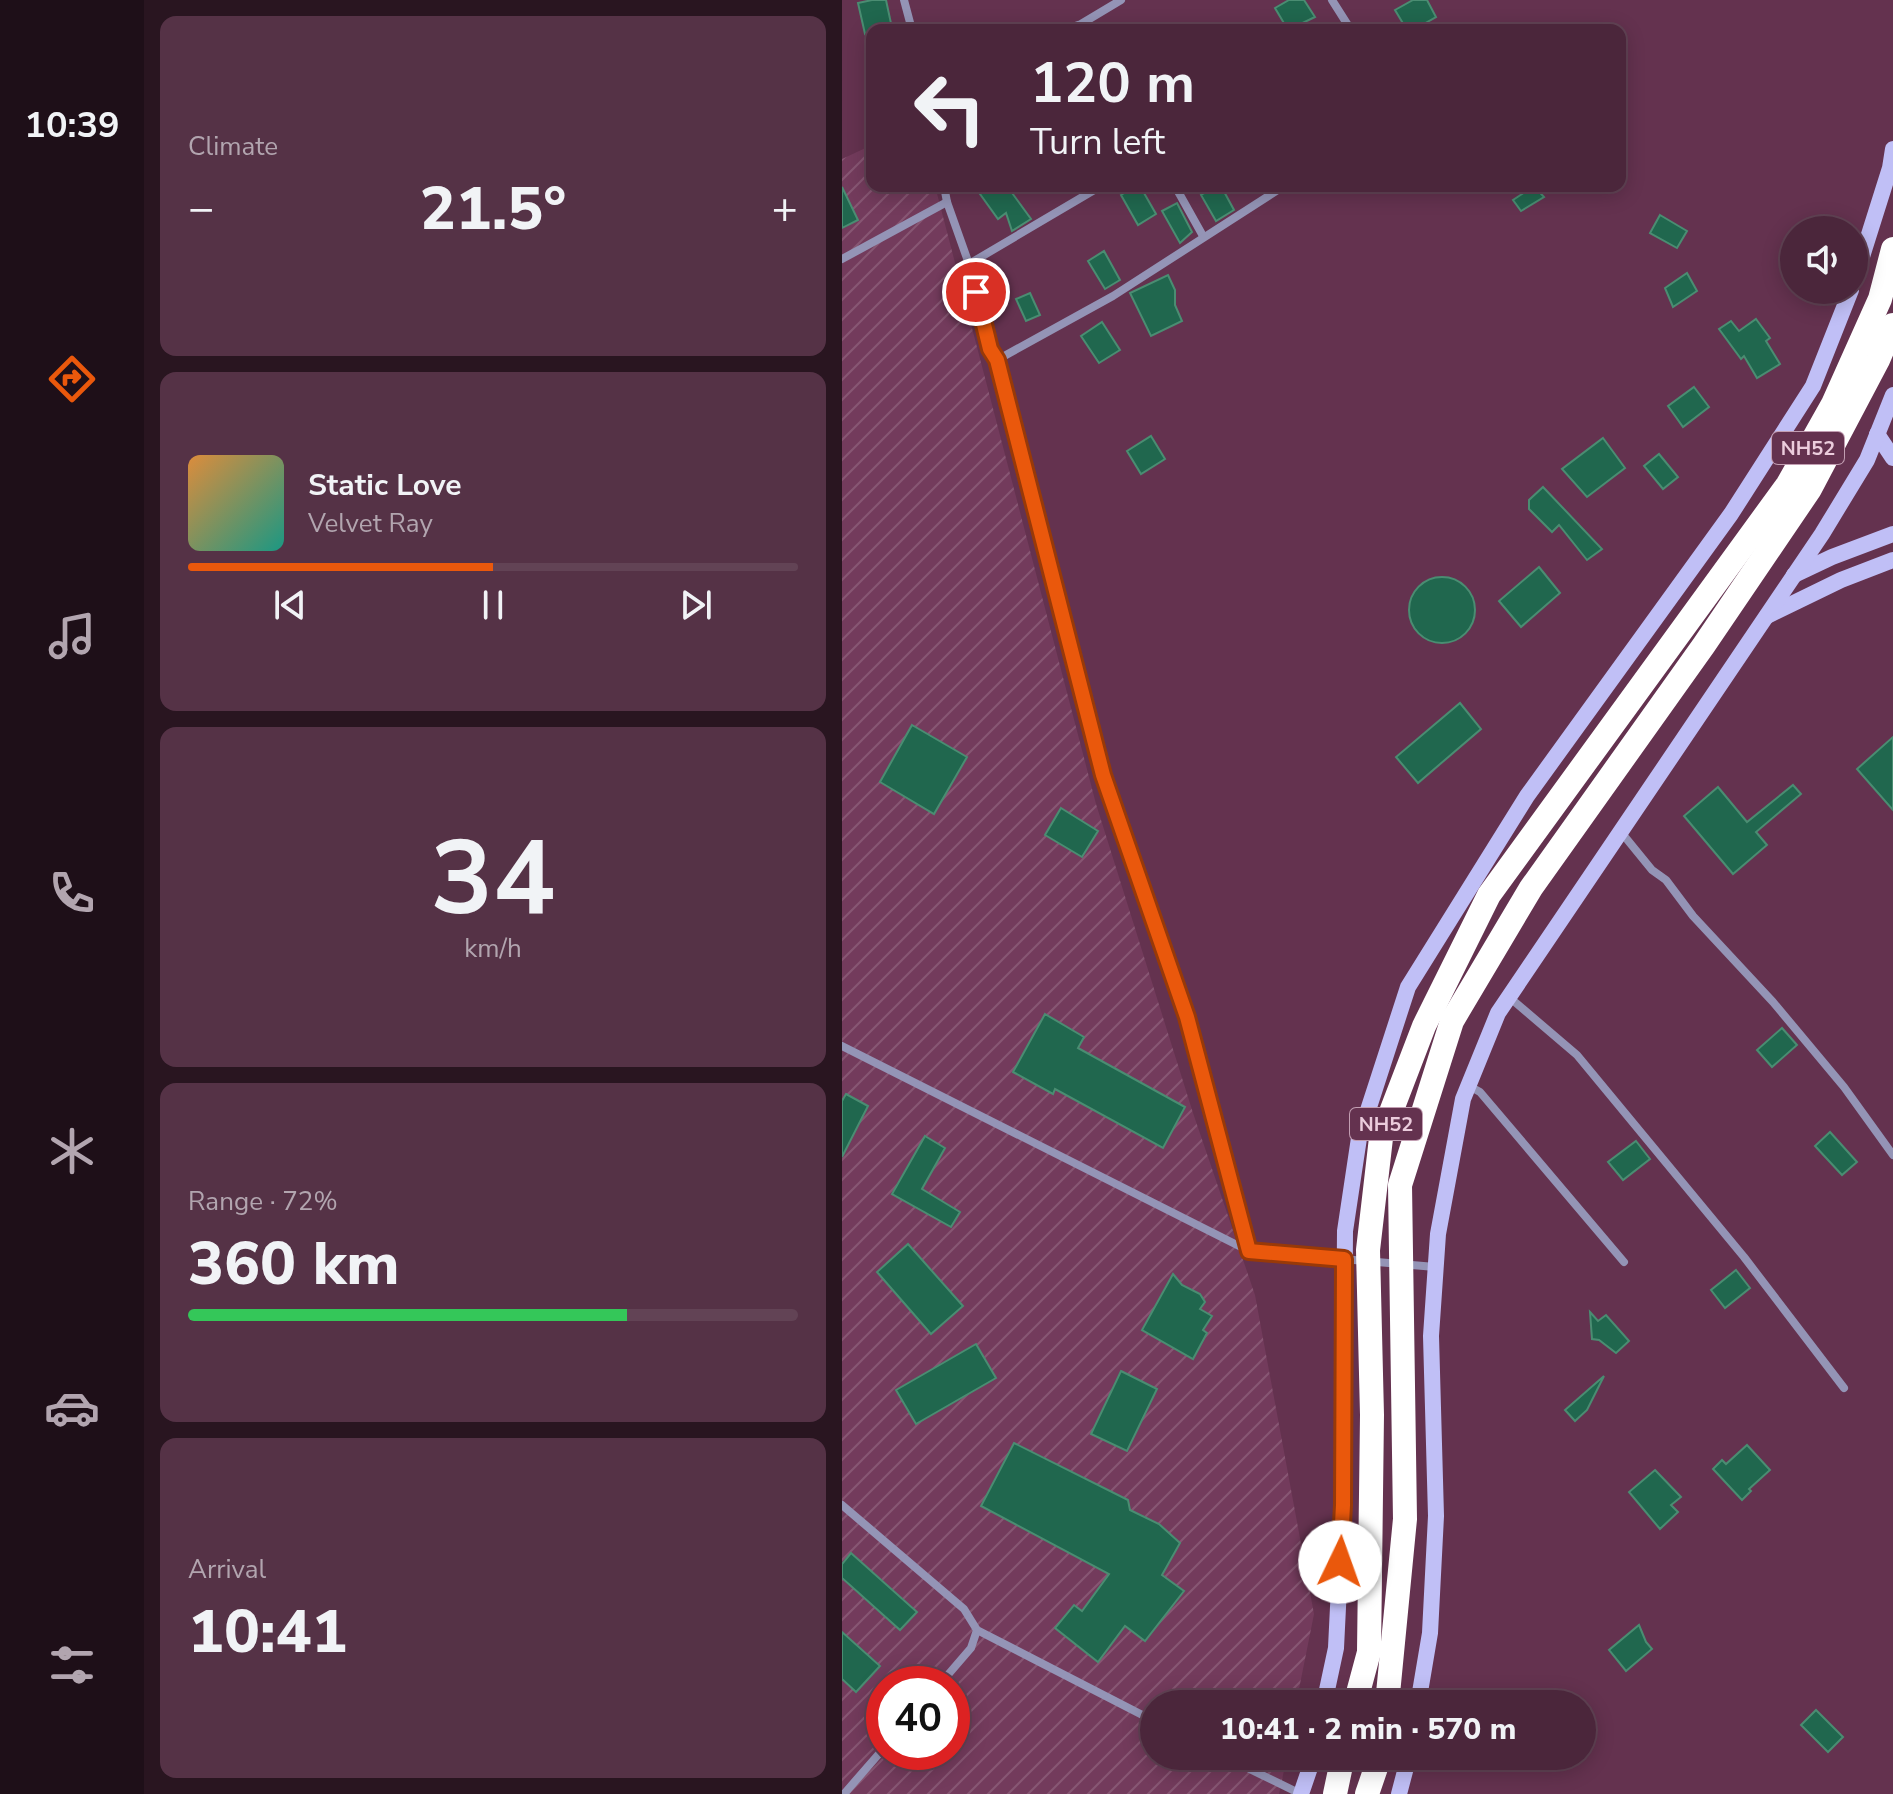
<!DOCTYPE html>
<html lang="en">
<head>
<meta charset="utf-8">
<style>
	:root { --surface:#4b263b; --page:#553246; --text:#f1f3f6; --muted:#b2a5af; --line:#624355; --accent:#ea580c }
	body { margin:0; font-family:"Nunito Sans",sans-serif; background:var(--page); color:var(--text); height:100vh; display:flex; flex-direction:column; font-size:30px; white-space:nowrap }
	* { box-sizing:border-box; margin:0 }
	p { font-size:26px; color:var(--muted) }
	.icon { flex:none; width:44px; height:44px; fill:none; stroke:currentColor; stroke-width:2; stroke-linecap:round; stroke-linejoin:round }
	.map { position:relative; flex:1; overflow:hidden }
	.side { display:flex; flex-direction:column; gap:16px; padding:16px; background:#291520; width:698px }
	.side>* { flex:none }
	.hud { position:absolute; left:24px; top:24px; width:760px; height:168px; border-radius:16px; box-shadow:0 4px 20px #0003,0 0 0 2px var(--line); background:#4b263b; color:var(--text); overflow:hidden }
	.buttons { position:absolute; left:938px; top:216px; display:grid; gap:16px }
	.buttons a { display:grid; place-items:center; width:88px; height:88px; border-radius:50%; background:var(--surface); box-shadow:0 4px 20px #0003,0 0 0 2px var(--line); font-size:40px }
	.speed { position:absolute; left:24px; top:1666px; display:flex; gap:16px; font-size:40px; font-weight:700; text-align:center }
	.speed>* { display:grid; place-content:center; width:104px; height:104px; border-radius:50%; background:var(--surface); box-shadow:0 4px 20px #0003,0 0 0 2px var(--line); line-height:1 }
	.speed .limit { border:12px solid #d22; background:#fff; color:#111 }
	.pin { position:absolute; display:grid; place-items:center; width:68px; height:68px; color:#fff; margin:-34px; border:4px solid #fff; border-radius:50%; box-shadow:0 2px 8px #0007 }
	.me { position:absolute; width:88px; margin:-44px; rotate:3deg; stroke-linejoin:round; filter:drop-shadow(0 0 6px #0008) }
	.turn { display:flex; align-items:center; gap:28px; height:168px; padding:0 32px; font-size:36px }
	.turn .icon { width:104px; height:104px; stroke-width:2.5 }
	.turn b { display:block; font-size:56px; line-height:68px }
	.big { font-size:60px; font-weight:800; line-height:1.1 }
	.side .widget { flex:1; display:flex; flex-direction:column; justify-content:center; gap:12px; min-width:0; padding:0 28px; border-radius:16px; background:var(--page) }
	.side .dial { align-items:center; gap:0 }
	.dial b { font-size:104px; line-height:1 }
	.song { display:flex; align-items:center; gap:24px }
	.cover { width:96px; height:96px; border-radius:12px; background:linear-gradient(135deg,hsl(30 70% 55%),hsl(170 70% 35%)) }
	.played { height:8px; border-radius:4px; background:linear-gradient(90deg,var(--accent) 50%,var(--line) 50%) }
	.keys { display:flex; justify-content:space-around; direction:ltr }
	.heat { display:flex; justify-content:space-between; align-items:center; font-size:44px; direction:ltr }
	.charge { height:12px; border-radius:6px; background:linear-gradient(90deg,#34c759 72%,var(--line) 0) }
	.trip { position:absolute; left:298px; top:1690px; width:456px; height:80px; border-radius:40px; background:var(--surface); box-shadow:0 4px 20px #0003,0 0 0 2px var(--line); font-weight:800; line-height:80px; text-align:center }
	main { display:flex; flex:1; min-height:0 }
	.dock { display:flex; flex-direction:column; width:144px; justify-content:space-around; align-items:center; background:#1e0f18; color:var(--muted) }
	.dock .icon { width:56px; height:56px }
	.dock .active { color:var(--accent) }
	.dock b { font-size:36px; color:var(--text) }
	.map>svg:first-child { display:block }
</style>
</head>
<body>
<main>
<nav class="dock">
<b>10:39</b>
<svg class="icon active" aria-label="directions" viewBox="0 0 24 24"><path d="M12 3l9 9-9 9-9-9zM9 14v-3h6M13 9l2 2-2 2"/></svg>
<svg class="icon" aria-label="music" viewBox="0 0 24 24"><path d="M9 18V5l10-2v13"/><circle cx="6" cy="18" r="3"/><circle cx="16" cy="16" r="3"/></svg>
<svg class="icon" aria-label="phone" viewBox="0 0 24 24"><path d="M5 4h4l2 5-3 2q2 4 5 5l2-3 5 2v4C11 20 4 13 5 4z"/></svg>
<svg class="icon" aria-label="climate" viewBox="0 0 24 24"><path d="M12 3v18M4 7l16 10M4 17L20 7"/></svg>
<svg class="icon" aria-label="car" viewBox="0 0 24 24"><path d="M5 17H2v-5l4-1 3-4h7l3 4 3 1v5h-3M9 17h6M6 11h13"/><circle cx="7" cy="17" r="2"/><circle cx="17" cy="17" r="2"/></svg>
<svg class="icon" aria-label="filters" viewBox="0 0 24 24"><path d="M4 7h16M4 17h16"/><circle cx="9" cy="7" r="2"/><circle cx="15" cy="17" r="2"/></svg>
</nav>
<section class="side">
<div class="widget"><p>Climate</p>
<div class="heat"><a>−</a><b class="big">21.5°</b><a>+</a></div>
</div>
<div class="widget">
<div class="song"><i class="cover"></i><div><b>Static Love</b><p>Velvet Ray</p></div></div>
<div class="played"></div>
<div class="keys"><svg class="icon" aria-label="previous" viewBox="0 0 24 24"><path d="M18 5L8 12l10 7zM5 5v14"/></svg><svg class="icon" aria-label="pause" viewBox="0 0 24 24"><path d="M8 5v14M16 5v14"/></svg><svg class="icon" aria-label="next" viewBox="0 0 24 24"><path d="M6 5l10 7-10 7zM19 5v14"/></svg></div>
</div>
<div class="widget dial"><b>34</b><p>km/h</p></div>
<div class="widget"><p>Range · 72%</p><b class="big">360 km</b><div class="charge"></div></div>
<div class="widget"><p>Arrival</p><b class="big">10:41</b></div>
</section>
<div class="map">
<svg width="1051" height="1794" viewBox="0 0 1051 1794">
	<defs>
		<pattern id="industrial-furrows" width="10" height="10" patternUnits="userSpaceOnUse" patternTransform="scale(2)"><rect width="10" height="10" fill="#733b5c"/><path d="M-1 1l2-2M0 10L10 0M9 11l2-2" fill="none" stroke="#875673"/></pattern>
	</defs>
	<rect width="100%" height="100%" fill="#64324f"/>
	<path fill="url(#industrial-furrows)" fill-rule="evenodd" d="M30 145V186H93L254 804 351 1113 413 1295 472 1614 454 1704H312V1756H445L437 1794H0V159ZM42 1684H110V1752H42Z"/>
	<g fill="#20674e" stroke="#4a8d72" stroke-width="2">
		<path d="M30 0H44L50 28 30 30 23 34 16 3Z"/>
		<path d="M447 0H462L473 17 446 30 433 8Z"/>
		<path d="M571 0H585L594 17 571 30H565L553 10Z"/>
		<path d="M150 186H165L189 219 170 231 164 213 156 219 138 194Z"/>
		<path d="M294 186H298L314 214 296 225 279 195Z"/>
		<path d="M375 186H379L392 210 374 221 359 195Z"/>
		<path d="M692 186 702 197 679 211 671 200Z"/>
		<path d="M0 187 16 220 0 228Z"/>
		<path d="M335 203 350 232 338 243 320 211Z"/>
		<path d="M818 215 845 231 835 248 808 233Z"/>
		<path d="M262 251 278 280 263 289 246 261Z"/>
		<path d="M845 273 855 291 831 307 823 288Z"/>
		<path d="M326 275 333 290V305L340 321 309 336 288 293Z"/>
		<path d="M188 293 198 315 184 321 174 299Z"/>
		<path d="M914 319 928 338 924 341 938 364 915 378 902 356 899 359 877 329 889 321 897 331Z"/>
		<path d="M260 322 278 350 257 363 239 336Z"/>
		<path d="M852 387 867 407 841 427 826 406Z"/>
		<path d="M309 436 323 459 299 474 285 451Z"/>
		<path d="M761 438 783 468 745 497 720 469Z"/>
		<path d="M817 454 836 477 821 489 802 466Z"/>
		<path d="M701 487 760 549 745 560 717 525 710 532 687 509V500Z"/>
		<path d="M697 567 718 593 679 627 657 601Z"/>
		<circle cx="600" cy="610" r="33"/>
		<path d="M618 703 639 729 576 783 554 757Z"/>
		<path d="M70 725 125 757 92 814 38 782Z"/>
		<path d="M1051 737V810L1015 769Z"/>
		<path d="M951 785 959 794 914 832 925 845 891 874 842 816 876 787 905 822Z"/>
		<path d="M219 808 256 831 240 857 203 835Z"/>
		<path d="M203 1014 242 1037 236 1048 343 1107 321 1148 213 1089 211 1094 171 1072Z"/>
		<path d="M940 1028 955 1045 930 1067 915 1050Z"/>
		<path d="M4 1094 26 1106 0 1157V1101Z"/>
		<path d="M988 1132 1015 1162 1000 1175 973 1146Z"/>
		<path d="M83 1136 103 1148 80 1189 118 1212 109 1227 50 1194Z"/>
		<path d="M794 1141 808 1159 781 1180 766 1162Z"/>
		<path d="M66 1244 121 1306 89 1334 35 1272Z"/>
		<path d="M894 1270 908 1288 883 1308 869 1290Z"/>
		<path d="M331 1274 340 1285 358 1294 363 1302 358 1309 370 1316 361 1330 365 1333 351 1359 300 1330Z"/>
		<path d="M748 1312 756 1321 764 1315 787 1341 774 1353 757 1340 750 1339Z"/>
		<path d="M134 1344 154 1378 74 1424 54 1390Z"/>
		<path d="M279 1371 315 1389 285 1451 249 1434Z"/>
		<path d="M762 1376 745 1410 733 1421 723 1410Z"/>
		<path d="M172 1443 286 1500 288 1510 317 1524 338 1543 320 1575 342 1591 303 1641 283 1626 256 1662 213 1628 232 1605 240 1611 267 1574 139 1506Z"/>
		<path d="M905 1445 928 1470 907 1489 909 1491 900 1500 871 1469 880 1460 884 1464Z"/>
		<path d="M813 1470 839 1497 829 1505 836 1512 818 1529 787 1492Z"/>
		<path d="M9 1553 75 1612 58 1630 0 1578V1564Z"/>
		<path d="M797 1625 804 1642 810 1649 784 1671 767 1650Z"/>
		<path d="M0 1632 38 1666 14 1692 0 1679Z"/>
		<path d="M974 1710 1001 1737 986 1752 959 1725Z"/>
	</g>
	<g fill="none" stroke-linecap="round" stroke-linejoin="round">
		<g stroke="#9494b6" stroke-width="8">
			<path d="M62 0 70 30"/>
			<path d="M490 0 509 30"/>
			<path d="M222 30 239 24 279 0"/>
			<path d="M102 186 105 202 127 264 148 349 155 360 261 775 345 1017 407 1251"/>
			<path d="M333 186 361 236"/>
			<path d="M0 259 105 202"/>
			<path d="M127 264 259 186"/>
			<path d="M155 360 271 296 442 186"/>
			<path d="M779 832 810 870 824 880 851 916 931 1002 1002 1087 1051 1155"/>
			<path d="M667 997 735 1055 902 1257 1002 1388"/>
			<path d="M0 1046 407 1251 593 1267"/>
			<path d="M627 1086 638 1092 782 1262"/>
			<path d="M0 1505 122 1609 135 1630 129 1648 98 1684"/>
			<path d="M135 1630 312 1721"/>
			<path d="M381 1756 459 1794"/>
			<path d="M2 1794 42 1748"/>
		</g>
		<g stroke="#c0bff6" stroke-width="16">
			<path d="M1012 282 1048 168 1051 149"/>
			<path d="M1035 434 1051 458"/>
			<path d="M952 575 990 557 1051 534"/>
			<path d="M925 616 999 580 1051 560"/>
			<path d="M482 1704 494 1648 501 1505 503 1231 517 1138 566 987 685 796 889 514 971 386 1009 290"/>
			<path d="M576 1704 588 1633 594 1516 589 1336 596 1234 621 1099 656 1013 980 534 1025 460 1051 395"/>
			<path d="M459 1794 472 1756"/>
			<path d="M557 1794 567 1756"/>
		</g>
		<g stroke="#fff" stroke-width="24">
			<path d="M513 1704 527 1652 530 1415 526 1250 539 1138 582 1026 647 895 946 484 991 404 1038 299 1051 249"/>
			<path d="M545 1704 563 1519 558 1185 610 1021 689 888 862 645 968 489 1036 360 1051 325"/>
			<path d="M493 1794 501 1756"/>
			<path d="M525 1794 538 1756"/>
		</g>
	</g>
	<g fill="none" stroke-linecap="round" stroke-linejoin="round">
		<defs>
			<path id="route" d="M134 292 148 349 155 360 261 775 345 1017 407 1251 502 1259 501 1505 498 1562"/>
		</defs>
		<use href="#route" stroke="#983908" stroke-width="20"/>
		<use href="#route" stroke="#ea580c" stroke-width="14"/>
	</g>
	<g text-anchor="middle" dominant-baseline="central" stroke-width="8" stroke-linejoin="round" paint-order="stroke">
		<g fill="#64324f" stroke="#c29eb2" stroke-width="2">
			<rect x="930" y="432" width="72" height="32" rx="6"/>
			<rect x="508" y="1108" width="72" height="32" rx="6"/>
		</g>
		<g font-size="20" font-weight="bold" fill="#ebccdc">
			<text x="966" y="448">NH52</text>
			<text x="544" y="1124">NH52</text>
		</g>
	</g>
</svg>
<div class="buttons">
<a><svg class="icon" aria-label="sound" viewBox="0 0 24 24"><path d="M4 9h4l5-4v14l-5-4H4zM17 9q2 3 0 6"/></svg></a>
</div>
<div class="speed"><div class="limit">40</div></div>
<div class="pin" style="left:134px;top:292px;background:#d93025"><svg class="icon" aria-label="arrive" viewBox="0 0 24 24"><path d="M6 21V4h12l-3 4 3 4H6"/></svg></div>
<svg class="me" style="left:498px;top:1562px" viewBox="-20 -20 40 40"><circle r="19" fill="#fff"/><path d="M0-13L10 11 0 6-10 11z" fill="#ea580c"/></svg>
<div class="trip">10:41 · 2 min · 570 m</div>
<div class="hud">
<div class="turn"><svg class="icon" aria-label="left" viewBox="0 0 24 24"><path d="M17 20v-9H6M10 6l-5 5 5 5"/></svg><div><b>120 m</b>Turn left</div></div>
</div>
</div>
</main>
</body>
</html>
